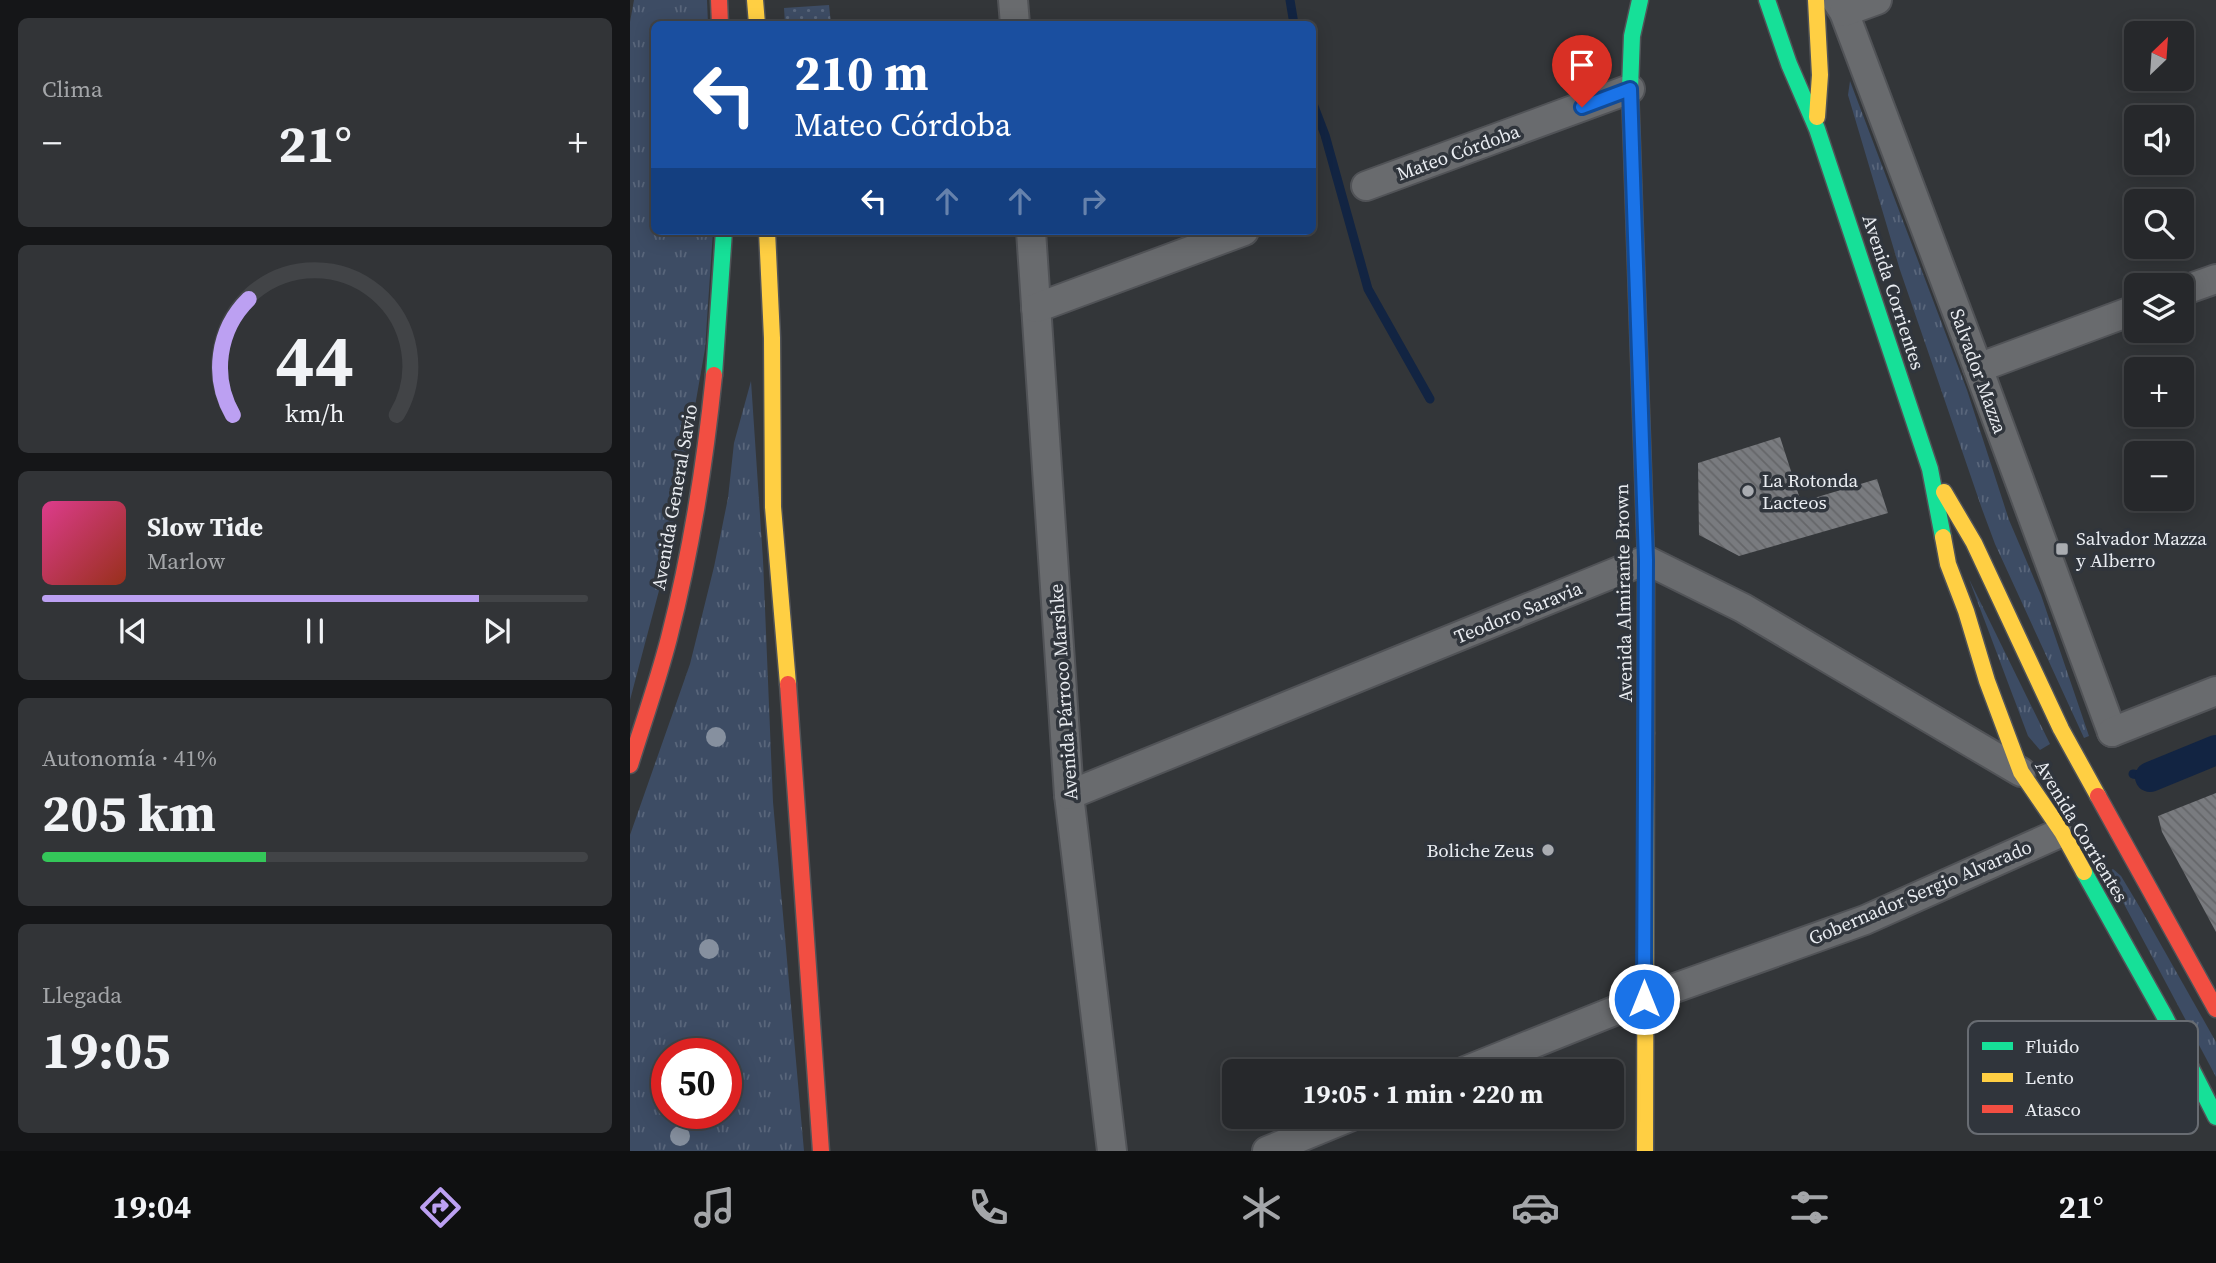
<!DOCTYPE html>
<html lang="es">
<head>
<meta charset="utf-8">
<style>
	:root { --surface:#26282b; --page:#323437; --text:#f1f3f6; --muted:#a4a6a9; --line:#424447; --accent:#bca0f2 }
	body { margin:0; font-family:"Source Serif 4",serif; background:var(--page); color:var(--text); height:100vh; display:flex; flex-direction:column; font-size:26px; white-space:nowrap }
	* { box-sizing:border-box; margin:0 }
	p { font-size:23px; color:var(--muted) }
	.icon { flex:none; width:38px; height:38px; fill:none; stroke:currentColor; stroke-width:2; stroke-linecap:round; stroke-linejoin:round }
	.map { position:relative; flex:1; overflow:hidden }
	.drawer { display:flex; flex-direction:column; gap:18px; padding:18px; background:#151618; width:630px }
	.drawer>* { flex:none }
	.banner { position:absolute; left:21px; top:21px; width:665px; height:214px; border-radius:10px; box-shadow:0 4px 18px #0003,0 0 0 2px var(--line); background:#1a4fa0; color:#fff; overflow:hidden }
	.needle { width:46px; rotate:25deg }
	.tools { position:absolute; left:1494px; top:21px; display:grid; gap:14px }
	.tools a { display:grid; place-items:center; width:70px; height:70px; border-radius:10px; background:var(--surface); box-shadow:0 4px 18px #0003,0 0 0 2px var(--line); font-size:35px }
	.speed { position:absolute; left:21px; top:1038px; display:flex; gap:14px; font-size:35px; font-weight:700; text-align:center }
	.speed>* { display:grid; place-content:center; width:91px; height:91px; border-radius:50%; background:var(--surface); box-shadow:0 4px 18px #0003,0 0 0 2px var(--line); line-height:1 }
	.speed .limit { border:10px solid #d22; background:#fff; color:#111 }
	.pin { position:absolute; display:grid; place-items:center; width:60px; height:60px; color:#fff; margin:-72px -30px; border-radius:50% 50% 50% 0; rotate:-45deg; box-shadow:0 0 7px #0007 }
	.pin .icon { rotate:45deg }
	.me { position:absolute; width:77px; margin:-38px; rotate:0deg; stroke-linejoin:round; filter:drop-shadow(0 0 5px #0008) }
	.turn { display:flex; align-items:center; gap:24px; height:147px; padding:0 28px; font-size:32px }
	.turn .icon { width:91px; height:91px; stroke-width:2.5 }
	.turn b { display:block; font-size:49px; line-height:60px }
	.lanes { display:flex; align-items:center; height:66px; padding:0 28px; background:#0003; justify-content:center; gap:35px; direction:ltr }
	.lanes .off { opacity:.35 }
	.big { font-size:52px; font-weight:700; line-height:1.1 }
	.drawer .widget { flex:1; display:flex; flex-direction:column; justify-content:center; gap:10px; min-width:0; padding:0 24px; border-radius:10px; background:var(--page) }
	.drawer .dial { align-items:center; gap:0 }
	.dial svg { height:182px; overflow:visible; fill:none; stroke:var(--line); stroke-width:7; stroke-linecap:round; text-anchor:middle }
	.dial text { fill:var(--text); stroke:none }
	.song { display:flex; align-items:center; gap:21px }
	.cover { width:84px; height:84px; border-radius:10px; background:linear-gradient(135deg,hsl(330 70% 55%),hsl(10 70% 35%)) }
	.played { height:7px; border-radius:4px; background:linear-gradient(90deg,var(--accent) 80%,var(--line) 80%) }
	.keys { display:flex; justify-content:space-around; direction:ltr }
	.heat { display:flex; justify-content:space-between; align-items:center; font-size:38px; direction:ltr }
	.charge { height:10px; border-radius:5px; background:linear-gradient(90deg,#34c759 41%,var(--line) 0) }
	.trip { position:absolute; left:592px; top:1059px; width:402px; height:70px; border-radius:10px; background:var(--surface); box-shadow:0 4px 18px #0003,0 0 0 2px var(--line); font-weight:700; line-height:70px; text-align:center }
	.tabs { display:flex; height:112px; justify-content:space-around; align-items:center; background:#0f1011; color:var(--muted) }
	.tabs .icon { width:49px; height:49px }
	.tabs .selected { color:var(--accent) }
	.tabs b { font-size:32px; color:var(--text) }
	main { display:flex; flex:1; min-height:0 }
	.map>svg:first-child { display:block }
</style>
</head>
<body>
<main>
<section class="drawer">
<div class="widget"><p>Clima</p>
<div class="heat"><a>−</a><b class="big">21°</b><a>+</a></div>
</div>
<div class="widget dial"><svg viewBox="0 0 100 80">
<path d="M14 69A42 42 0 1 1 86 69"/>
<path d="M14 69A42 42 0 0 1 21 18" stroke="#bca0f2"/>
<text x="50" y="56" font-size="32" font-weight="700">44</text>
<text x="50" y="72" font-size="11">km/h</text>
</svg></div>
<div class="widget">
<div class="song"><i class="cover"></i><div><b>Slow Tide</b><p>Marlow</p></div></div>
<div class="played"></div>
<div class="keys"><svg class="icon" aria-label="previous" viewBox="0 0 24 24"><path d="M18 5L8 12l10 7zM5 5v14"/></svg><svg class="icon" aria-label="pause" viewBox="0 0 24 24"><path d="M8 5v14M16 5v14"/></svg><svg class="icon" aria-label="next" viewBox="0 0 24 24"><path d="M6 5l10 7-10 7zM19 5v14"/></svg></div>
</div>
<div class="widget"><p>Autonomía · 41%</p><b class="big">205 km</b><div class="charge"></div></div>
<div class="widget"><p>Llegada</p><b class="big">19:05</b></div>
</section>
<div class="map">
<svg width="1586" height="1151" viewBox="0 0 1586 1151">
	<defs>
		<pattern id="grass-tufts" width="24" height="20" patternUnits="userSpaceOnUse" patternTransform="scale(1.75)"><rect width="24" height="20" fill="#3d4c64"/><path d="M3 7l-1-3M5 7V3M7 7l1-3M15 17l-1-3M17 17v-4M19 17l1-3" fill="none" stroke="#59667b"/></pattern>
		<pattern id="park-dots" width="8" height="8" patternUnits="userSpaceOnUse" patternTransform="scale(1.75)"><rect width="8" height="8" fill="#3d4c64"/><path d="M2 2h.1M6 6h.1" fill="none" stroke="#59667b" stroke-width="1.8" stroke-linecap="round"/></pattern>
		<pattern id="building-back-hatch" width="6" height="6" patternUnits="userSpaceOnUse" patternTransform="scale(1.75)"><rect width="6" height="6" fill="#797b7f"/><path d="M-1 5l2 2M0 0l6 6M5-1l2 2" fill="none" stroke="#656669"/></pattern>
	</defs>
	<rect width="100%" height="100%" fill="#333639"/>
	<g fill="url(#grass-tufts)" fill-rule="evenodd">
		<path d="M4 0H77L78 24H24V231H83L75 349 40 549 0 700V22Z"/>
		<path d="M1220 81 1337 390 1379 520 1411 595 1459 736 1454 738 1365 544 1352 509 1270 270 1218 95Z"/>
		<path d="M121 381 133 560 143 802 174 1151H0V835L60 664 84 567 98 498 104 443ZM37 1054H96V1113H37Z"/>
		<path d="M1339 579 1420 744 1410 750 1398 736Z"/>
		<path d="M1483 869 1491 876 1509 906 1586 1042V1077L1477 872Z"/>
	</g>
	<path fill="url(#park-dots)" d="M199 5 201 24H155L154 8Z"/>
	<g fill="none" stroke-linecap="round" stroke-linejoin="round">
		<g stroke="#122442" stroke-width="9">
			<path d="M660 0 664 24"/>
			<path d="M682 101 695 135 738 289 800 399"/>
			<path d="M1503 774 1520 777"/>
		</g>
		<path stroke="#122442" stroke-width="30" d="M1520 777 1586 750"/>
	</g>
	<g fill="url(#building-back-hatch)">
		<path d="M1150 437 1171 502 1247 479 1258 513 1109 556 1069 535 1068 463Z"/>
		<path d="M1586 793V932L1532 832 1528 816Z"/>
	</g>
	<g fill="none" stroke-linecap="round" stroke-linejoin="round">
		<defs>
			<g id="street">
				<path d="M383 0 385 24"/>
				<path d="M1206 0 1214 12 1348 368 1482 732"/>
				<path d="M1214 12 1247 0"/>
				<path d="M736 186 1000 89"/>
				<path d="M401 231 439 795 482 1151"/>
				<path d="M1552 291 1586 279"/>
				<path d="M406 308 614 231"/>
				<path d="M1348 368 1507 309"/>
				<path d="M1482 732 1586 691"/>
				<path d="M439 795 1016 560 1113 608 1391 772"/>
				<path d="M835 1071 1014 999 1235 920 1432 832"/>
				<path d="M637 1151 722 1116"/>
			</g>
			<g id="fast">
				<path d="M1010 0 1002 36 1000 89 1016 560V733"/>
				<path d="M1137 0 1159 64 1187 129 1300 469 1313 537"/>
				<path d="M84 375 94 231"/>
				<path d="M1454 872 1535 1017 1586 1117"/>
			</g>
			<g id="slow">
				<path d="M125 0 127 24"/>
				<path d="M1186 0 1190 75 1187 117"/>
				<path d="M137 231 142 338 143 507 158 684"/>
				<path d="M1314 492 1344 543 1431 729 1468 796"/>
				<path d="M1313 537 1318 564 1336 611 1357 681 1391 772 1432 832 1454 872"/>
				<path d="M1015 1151 1016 733"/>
			</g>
			<g id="jam">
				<path d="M89 0 90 24"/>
				<path d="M158 684 191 1151"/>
				<path d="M0 765C13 723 28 681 39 638 61 552 75 464 84 375"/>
				<path d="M1468 796 1586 1009"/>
			</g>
		</defs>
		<use href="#street" stroke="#515357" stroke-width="32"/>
		<use href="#fast" stroke="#515357" stroke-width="19"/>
		<use href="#slow" stroke="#515357" stroke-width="19"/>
		<use href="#jam" stroke="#515357" stroke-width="19"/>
		<use href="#street" stroke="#696b6e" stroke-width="28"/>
		<use href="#fast" stroke="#16e098" stroke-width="16"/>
		<use href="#slow" stroke="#ffcf43" stroke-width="16"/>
		<use href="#jam" stroke="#f24e42" stroke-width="16"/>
	</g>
	<g fill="#86909f">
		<circle cx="86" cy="737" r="10"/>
		<circle cx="79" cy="949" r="10"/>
		<circle cx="50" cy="1136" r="10"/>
	</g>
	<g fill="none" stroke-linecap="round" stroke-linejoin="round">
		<defs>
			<path id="route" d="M952 107 1000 89 1016 560 1014 999"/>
		</defs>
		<use href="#route" stroke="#114b97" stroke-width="18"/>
		<use href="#route" stroke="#1a73e8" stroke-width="12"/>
	</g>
	<g fill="#a9acb1" stroke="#30353c" stroke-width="2.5">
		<circle cx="1118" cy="491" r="7"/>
		<rect x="1425" y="542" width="14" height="14" rx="3.5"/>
		<circle cx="918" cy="850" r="7"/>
	</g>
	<g text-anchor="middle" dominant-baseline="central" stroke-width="7" stroke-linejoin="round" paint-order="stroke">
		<g font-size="19" fill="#e9ecf1" stroke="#30353c">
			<text transform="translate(828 152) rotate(-20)">Mateo Córdoba</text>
			<text transform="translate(1264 292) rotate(72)">Avenida Corrientes</text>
			<text transform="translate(1349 371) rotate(70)">Salvador Mazza</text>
			<text transform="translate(44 497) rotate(-80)">Avenida General Savio</text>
			<text transform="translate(993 593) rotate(-91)">Avenida Almirante Brown</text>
			<text transform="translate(888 612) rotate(-22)">Teodoro Saravia</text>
			<text transform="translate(433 692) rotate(-94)">Avenida Párroco Marshke</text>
			<text transform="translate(1452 831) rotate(59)">Avenida Corrientes</text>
			<text transform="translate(1290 892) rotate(-23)">Gobernador Sergio Alvarado</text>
		</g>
		<g font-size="19" fill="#e9ecf1" stroke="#30353c" text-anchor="start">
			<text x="1132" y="480">La Rotonda<tspan x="1132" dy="22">Lacteos</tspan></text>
			<text x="1446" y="538">Salvador Mazza<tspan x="1446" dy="22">y Alberro</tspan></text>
			<text x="904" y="850" text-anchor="end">Boliche Zeus</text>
		</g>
	</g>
	<rect x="1338" y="1021" width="230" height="113" rx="10" fill="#30353c" stroke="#686c72" stroke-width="2"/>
	<rect x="1352" y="1042" width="31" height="8" fill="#16e098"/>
	<rect x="1352" y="1073" width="31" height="9" fill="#ffcf43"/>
	<rect x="1352" y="1105" width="31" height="8" fill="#f24e42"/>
	<g font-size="19" fill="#e9ecf1">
		<text x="1395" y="1053">Fluido</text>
		<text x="1395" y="1084">Lento</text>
		<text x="1395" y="1116">Atasco</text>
	</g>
</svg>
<div class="tools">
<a><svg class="needle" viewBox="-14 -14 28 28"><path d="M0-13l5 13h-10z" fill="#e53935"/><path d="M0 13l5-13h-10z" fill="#a4a6a9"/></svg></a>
<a><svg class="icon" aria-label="sound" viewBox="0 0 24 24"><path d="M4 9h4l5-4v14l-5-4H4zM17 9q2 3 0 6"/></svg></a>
<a><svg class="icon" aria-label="search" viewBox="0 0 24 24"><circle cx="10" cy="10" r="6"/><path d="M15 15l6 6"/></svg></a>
<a><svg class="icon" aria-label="layers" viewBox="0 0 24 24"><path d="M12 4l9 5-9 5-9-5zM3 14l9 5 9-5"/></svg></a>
<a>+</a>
<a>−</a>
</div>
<div class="speed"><div class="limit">50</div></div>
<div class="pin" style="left:952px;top:107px;background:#d93025"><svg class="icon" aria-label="arrive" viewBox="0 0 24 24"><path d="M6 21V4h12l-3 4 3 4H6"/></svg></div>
<svg class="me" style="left:1014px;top:999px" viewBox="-20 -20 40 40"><circle r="17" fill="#1a73e8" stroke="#fff" stroke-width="3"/><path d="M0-11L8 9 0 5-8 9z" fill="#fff"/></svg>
<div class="trip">19:05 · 1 min · 220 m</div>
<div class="banner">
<div class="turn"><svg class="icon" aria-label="left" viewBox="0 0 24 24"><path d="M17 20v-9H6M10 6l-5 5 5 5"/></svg><div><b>210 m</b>Mateo Córdoba</div></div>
<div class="lanes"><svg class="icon" aria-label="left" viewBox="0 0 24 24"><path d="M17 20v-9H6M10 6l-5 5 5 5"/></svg><svg class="icon off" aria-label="ahead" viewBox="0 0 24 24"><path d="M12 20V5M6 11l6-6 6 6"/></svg><svg class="icon off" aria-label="ahead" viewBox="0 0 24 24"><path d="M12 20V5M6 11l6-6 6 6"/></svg><svg class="icon off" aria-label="right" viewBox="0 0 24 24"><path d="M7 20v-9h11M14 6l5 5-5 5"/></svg></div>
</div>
</div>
</main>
<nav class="tabs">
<b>19:04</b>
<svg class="icon selected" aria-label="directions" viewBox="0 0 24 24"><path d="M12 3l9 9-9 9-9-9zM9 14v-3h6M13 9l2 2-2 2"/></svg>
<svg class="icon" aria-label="music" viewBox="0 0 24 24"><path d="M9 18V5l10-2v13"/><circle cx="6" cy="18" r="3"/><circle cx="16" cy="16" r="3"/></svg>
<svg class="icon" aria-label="phone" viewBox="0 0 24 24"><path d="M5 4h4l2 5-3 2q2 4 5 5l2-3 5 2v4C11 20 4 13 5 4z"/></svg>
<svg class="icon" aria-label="climate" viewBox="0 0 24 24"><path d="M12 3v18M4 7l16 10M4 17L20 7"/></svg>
<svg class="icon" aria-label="car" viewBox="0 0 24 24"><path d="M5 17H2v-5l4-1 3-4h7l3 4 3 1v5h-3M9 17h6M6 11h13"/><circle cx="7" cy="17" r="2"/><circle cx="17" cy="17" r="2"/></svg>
<svg class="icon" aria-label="filters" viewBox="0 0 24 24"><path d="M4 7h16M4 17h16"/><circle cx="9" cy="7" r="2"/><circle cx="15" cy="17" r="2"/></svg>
<b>21°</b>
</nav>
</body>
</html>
